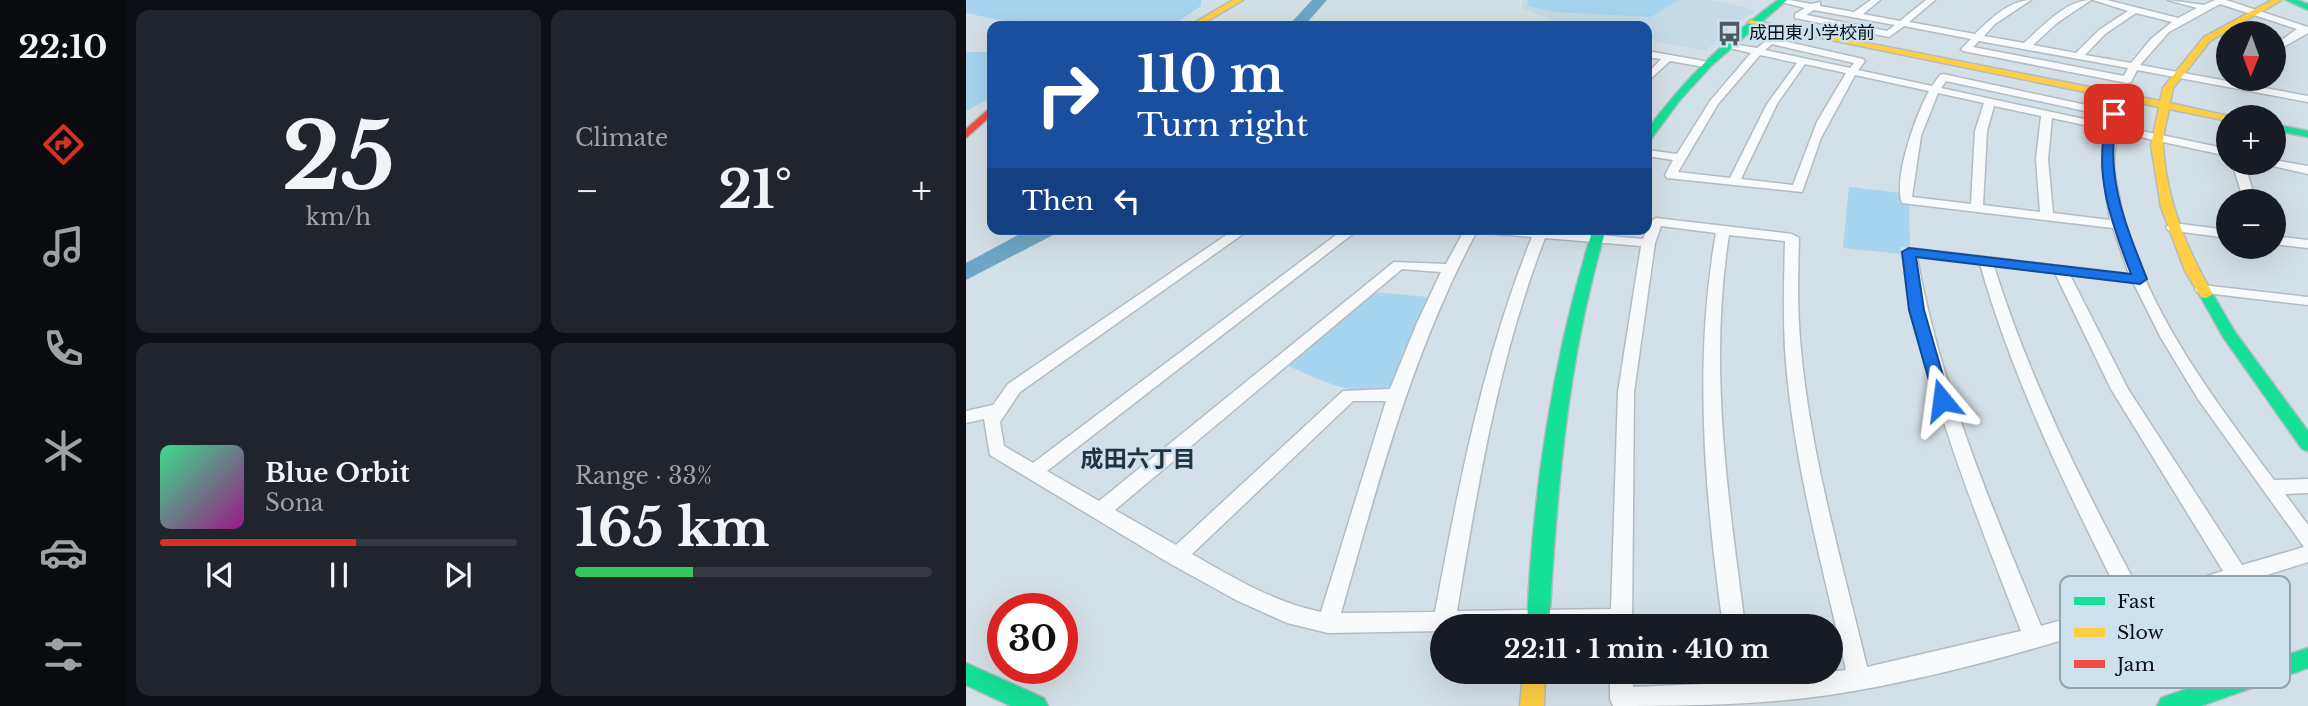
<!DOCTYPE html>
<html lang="en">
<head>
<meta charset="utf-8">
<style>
	:root { --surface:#171b24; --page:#20242c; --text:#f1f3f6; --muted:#9ea1a6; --line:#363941; --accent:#d93025 }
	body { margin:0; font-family:"Libre Baskerville","Noto Sans JP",serif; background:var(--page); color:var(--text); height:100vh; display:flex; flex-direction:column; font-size:26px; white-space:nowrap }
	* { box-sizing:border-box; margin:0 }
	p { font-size:23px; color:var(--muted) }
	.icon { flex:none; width:38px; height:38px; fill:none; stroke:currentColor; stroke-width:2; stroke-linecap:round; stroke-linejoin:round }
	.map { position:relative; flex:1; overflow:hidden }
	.sheet { display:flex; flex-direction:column; gap:10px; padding:10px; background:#0d0f14; width:840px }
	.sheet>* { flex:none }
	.banner { position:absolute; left:21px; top:21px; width:665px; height:214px; border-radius:14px; box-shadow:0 7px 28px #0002; background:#1a4fa0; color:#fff; overflow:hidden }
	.needle { width:46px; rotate:181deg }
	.controls { position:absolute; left:1250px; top:21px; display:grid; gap:14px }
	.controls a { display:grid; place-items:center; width:70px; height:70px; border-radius:50%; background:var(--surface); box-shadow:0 7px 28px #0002; font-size:35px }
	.speed { position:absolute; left:21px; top:593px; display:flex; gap:14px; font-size:35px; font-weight:700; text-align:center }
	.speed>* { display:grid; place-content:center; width:91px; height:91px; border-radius:50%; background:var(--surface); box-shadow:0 7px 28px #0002; line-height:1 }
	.speed .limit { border:10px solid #d22; background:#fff; color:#111 }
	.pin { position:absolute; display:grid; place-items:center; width:60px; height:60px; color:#fff; margin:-30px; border-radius:14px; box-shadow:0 4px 10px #0006 }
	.me { position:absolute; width:77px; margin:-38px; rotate:344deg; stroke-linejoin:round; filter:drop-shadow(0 0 5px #0008) }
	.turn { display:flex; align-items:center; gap:24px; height:147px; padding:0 35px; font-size:32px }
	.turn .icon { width:91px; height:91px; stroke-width:2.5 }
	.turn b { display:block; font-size:49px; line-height:60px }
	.then { display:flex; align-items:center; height:66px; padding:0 35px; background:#0003; gap:14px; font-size:26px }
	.big { font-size:52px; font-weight:800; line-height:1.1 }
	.sheet .card { flex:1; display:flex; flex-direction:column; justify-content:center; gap:10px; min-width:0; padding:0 24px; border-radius:14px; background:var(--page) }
	.sheet .dial { align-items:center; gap:0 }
	.dial b { font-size:91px; line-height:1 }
	.song { display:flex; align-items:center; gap:21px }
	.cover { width:84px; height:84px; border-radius:10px; background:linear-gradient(135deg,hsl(150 70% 55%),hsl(310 70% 35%)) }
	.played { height:7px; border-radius:4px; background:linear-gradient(90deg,var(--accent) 55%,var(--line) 55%) }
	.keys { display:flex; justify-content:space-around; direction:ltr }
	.heat { display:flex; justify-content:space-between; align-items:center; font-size:38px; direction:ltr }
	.charge { height:10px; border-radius:5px; background:linear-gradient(90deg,#34c759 33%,var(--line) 0) }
	.sheet .tiles { flex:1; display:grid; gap:10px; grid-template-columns:repeat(2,1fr) }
	.trip { position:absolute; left:464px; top:614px; width:413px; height:70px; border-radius:35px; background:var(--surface); box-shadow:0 7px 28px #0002; font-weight:800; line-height:70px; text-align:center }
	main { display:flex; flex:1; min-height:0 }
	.dock { display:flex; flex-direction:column; width:126px; justify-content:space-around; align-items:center; background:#090b0e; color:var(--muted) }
	.dock .icon { width:49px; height:49px }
	.dock .current { color:var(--accent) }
	.dock b { font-size:32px; color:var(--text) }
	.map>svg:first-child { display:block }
</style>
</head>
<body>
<main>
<nav class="dock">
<b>22:10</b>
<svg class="icon current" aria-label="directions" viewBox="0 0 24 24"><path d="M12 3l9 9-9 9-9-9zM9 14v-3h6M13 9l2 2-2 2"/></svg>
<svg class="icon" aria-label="music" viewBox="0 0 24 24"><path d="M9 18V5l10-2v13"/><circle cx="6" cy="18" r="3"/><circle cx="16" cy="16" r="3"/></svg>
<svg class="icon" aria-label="phone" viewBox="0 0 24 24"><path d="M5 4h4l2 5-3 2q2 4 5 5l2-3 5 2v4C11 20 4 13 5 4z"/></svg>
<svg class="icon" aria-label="climate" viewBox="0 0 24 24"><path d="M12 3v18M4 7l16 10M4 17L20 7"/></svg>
<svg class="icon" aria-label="car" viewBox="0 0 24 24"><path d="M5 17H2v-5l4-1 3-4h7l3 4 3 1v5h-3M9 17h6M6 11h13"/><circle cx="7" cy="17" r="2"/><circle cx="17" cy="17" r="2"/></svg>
<svg class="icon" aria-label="filters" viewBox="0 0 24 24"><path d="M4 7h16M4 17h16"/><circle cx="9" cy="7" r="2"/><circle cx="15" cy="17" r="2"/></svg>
</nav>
<section class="sheet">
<div class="tiles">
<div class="card dial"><b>25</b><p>km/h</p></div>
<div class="card"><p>Climate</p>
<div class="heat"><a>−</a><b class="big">21°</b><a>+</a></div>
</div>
<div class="card">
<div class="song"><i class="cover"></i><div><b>Blue Orbit</b><p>Sona</p></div></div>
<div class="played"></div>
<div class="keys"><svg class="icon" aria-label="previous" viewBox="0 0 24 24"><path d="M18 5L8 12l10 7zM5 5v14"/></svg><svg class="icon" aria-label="pause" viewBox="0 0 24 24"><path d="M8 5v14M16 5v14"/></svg><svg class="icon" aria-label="next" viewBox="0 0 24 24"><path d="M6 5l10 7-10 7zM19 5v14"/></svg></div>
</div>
<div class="card"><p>Range · 33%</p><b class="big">165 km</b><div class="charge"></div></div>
</div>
</section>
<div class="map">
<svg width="1342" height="706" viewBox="0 0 1342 706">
	<rect width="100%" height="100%" fill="#d4e0e7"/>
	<path fill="#c5dae7" d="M557 0H746L791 10 761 31 740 51 681 40V26H583L585 19 555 8Z"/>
	<g fill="#a7d4ee">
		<path d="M0 0H235V6L205 26H62L0 13Z"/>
		<path d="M562 0H712L685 17 589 12 561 6Z"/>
		<path d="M0 52H26V97L0 111Z"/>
		<path d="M883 187 935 193 936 203 943 204 944 248 935 247V254L877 248Z"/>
		<path d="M405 292 462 297 427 385C394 403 349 377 318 364Z"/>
	</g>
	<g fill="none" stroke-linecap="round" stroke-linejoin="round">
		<g fill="#6ea7c5" fill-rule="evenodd">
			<path d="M346 0H361L338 26H322Z"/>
			<path d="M63 229H92L89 234 0 280V263Z"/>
		</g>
		<defs>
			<g id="street">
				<path d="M823 0 845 4 854 2V6L888 12 905 0H914L897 14 934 21 960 0H969L943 22 1009 34C1023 20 1044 0 1065 0L1029 24 1018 36 1058 43C1076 27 1100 0 1125 0L1091 23 1067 45 1110 53 1133 30 1162 11 1127 0H1141L1212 18 1231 8 1202 0 1238 5 1249 0H1260L1342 27V33L1307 53V46L1331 29 1254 4 1203 32 1174 65 1342 96V102L1171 70 1165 82 1161 83 997 51 995 49 1005 39 938 26 923 37 829 18V14L839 8 811 1ZM848 10 929 25 921 31 840 15ZM1170 13 1206 22 1185 39 1165 63 1119 55 1139 34ZM1013 41 1162 68 1158 76 1007 47Z"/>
				<path d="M804 38 897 59 899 61 892 70 966 86 974 75 977 74 1148 111 1153 114 1152 126 1262 149V156L1151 132C1150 143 1148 154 1148 164 1148 175 1151 186 1153 196 1172 301 1245 395 1308 480L1342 479V493L1319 494 1342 525V562C1184 611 1027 670 863 695 791 705 720 706 647 706L644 699V672H666L667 687 762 683 761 672H783L785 681 880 670C856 564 826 457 819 349 817 313 818 277 819 241L763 235C742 368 762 494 779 626H757C739 496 727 363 750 233L695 226 689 243 668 392 666 626H476V631L362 633 321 623 270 600 203 563 24 455 18 419 0 423V411L27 405 42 384 269 229H284L54 392 34 422 38 446 67 463 378 229H393L81 471 133 501 428 262 480 264 499 229H512C446 352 413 480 375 613L469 612C493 484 517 358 566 237L520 233 514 229H569L677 239 684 222 690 218 826 234 833 238C832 275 831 312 835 350 845 457 876 562 901 667L1055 631C1007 507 957 385 936 252L943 248 1163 274 1147 228 936 203C927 177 950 115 963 91L889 75 855 138 836 192 701 178 699 175 707 160 681 156V150L711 154 744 101 785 53 755 46V42L791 48ZM806 44 888 63 884 68 799 50ZM794 55 831 63 801 104 764 178 712 172 752 104ZM839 64 880 73 851 122 827 185 775 179 811 104ZM980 81 1142 116 1141 124 975 88ZM972 93 1018 103 1009 131 1005 204 946 197 955 136ZM1028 106 1075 116 1070 159 1074 212 1017 205 1021 131ZM1086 118 1141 130 1136 166 1144 220 1087 213 1082 159ZM579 238 675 246 652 392 645 609 491 611C512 484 532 359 579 238ZM951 257 1014 264C1048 383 1102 492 1157 602L1075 626C1025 505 974 386 951 257ZM1028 266 1089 273 1145 389 1257 571 1176 596C1119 489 1064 382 1028 266ZM436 269 475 272 451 323 424 389 377 391 210 545 149 510ZM1104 275 1167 282 1195 338 1232 399 1338 547 1276 565 1162 389ZM387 401H420L355 612C307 602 268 578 226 554Z"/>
				<path d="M681 51 738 61 743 64 738 67 704 61 681 82V74L695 59 681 57Z"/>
				<path d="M1307 160 1342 166V174L1303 165 1301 163H1307Z"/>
				<path d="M1266 163H1278L1290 201H1278Z"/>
				<path d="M1207 223 1262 230V238L1202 230 1200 227Z"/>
				<path d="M1307 236 1342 240V248L1307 244Z"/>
				<path d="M1236 285 1342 297V305L1231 292 1229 289 1231 286Z"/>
			</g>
			<g id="fast">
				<path d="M812 0H821L746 65 714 100 685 139 681 140V130C718 80 761 37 812 0Z"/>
				<path d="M1320 0H1331L1342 4V10Z"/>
				<path d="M1307 124 1342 131V137L1307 130Z"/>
				<path d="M627 229H640C601 359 591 491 583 626H561C566 495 587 355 627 229Z"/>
				<path d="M1240 290 1245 291 1269 332 1342 431V451L1336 449 1257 337 1233 294Z"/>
				<path d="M1342 648V668L1235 706H1191L1195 698 1203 695Z"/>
				<path d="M0 663 78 698 82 706H45L0 685Z"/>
			</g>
			<g id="slow">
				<path d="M267 0H277L233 26H223Z"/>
				<path d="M1306 0H1316L1244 41 1207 88 1204 103 1267 117H1262V121L1203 109C1201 121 1196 135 1197 147 1200 198 1221 251 1247 294L1240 298 1235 297 1219 271 1195 207 1185 145 1193 107 781 23 785 20 1194 101 1197 88 1238 37Z"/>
				<path d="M557 672H579L578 706H554Z"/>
			</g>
			<path id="jam" d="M26 106V115L0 138V129Z"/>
		</defs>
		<use href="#street" stroke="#b2bcc1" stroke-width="3"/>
		<use href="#fast" stroke="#b2bcc1" stroke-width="3"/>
		<use href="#slow" stroke="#b2bcc1" stroke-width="3"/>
		<use href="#jam" stroke="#b2bcc1" stroke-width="3"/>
		<use href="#street" fill="#f9fafb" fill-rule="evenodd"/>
		<use href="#fast" fill="#16e098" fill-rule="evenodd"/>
		<use href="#slow" fill="#ffcf43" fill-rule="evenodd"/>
		<use href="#jam" fill="#f24e42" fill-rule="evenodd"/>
	</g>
	<path fill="#1a73e8" stroke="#114b97" stroke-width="2" d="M1148 110 1153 114C1136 171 1160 226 1181 279L1174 284 950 257 958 310 984 400 976 406 970 405 943 310 936 252 943 248 1165 274C1145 222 1125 168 1143 114Z"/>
	<defs>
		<symbol id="bus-bare" viewBox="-9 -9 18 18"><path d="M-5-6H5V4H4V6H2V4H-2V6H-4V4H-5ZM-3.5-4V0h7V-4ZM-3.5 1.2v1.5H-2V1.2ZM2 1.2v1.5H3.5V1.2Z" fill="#4f585d" stroke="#cce2ef" stroke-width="2.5" paint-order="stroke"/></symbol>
	</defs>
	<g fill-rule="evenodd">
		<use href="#bus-bare" x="746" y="16" width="35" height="35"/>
	</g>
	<g text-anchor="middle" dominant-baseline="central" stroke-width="5" stroke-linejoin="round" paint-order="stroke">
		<g font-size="18" fill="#080f13" stroke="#cce2ef" text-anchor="start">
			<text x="783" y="33">成田東小学校前</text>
		</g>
		<g font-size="23" font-weight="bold" fill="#22333d" stroke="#cce2ef">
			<text x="172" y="459">成田六丁目</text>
		</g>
	</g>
	<rect x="1094" y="576" width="230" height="112" rx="10" fill="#cce2ef" stroke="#91a3ad" stroke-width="2"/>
	<rect x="1108" y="597" width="31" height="8" fill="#16e098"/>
	<rect x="1108" y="628" width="31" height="9" fill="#ffcf43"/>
	<rect x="1108" y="660" width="31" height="8" fill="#f24e42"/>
	<g font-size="19" fill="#080f13">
		<text x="1151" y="608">Fast</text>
		<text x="1151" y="639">Slow</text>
		<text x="1151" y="671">Jam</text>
	</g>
</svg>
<div class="controls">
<a><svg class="needle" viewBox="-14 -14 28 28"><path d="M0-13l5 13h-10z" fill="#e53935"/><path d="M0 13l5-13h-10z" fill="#9ea1a6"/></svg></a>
<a>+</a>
<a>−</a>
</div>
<div class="speed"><div class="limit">30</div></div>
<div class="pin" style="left:1148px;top:114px;background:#d93025"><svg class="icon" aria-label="arrive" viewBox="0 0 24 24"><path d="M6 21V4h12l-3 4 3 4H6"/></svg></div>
<svg class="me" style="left:976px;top:400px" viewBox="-20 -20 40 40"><path d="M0-17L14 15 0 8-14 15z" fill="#1a73e8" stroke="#fff" stroke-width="4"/></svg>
<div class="trip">22:11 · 1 min · 410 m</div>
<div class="banner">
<div class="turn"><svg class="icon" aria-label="right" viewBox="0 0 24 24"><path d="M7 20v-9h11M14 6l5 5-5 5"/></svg><div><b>110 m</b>Turn right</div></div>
<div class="then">Then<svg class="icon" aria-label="left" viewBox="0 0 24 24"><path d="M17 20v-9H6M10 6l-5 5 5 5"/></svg></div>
</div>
</div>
</main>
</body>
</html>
